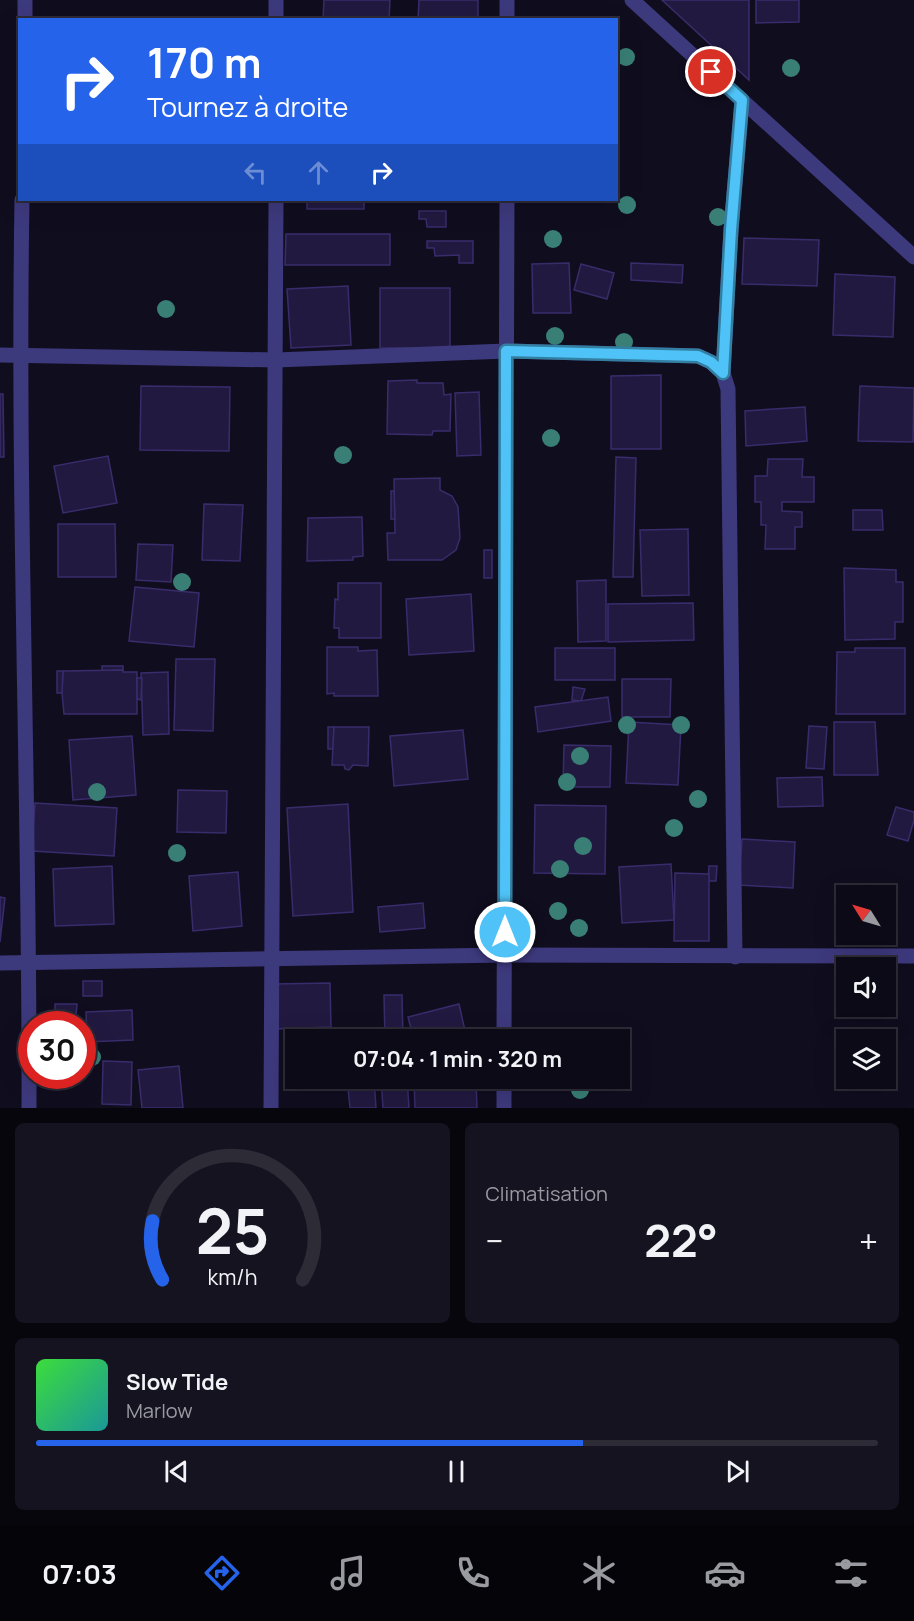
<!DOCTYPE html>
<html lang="fr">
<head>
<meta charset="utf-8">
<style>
	:root { --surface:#0c0a17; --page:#151320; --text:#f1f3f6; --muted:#9a9aa1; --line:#2c2b36; --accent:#2563eb }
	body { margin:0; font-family:Manrope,sans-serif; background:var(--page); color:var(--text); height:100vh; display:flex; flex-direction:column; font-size:22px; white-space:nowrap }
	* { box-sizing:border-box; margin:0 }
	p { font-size:20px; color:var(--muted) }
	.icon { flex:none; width:33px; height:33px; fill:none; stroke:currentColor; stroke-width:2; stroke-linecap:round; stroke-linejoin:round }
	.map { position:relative; height:1108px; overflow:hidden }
	.drawer { display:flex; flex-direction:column; gap:15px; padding:15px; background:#07060d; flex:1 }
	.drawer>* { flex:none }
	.top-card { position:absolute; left:18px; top:18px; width:600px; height:183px; border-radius:0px; box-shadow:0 6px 24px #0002,0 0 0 2px var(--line); background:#2563eb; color:#fff; overflow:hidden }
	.needle { width:39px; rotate:307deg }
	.fabs { position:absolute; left:836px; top:885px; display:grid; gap:12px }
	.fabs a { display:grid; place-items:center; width:60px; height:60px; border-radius:0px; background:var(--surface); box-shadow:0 6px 24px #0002,0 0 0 2px var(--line); font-size:30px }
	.speed { position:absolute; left:18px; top:1011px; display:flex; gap:12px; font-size:30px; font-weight:700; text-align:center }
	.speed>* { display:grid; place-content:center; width:78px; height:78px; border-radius:50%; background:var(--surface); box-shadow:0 6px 24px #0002,0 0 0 2px var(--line); line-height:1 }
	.speed .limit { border:9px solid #d22; background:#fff; color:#111 }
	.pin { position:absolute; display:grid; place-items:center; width:51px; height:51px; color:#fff; margin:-26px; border:3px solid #fff; border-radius:50%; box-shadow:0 2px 6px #0007 }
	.me { position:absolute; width:66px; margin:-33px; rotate:0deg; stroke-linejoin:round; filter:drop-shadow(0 0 4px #0008) }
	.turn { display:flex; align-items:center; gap:21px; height:126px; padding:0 30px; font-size:27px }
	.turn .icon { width:78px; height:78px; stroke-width:2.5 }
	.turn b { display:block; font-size:42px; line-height:51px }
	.lanes { display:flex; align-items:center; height:57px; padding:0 30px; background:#0003; justify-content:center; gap:30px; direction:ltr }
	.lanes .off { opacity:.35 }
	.big { font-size:45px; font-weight:700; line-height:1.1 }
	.drawer .card { flex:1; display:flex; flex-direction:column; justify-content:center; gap:9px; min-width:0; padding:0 21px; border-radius:9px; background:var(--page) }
	.drawer .dial { align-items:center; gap:0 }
	.dial svg { height:156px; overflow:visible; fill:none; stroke:var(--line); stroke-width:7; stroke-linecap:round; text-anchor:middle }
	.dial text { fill:var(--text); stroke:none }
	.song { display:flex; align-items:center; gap:18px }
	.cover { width:72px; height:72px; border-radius:9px; background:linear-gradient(135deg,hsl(120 70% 55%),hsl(180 70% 35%)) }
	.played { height:6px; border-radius:3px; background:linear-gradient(90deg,var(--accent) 65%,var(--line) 65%) }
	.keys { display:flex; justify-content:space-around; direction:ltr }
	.heat { display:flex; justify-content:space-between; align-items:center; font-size:33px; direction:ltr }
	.drawer .tiles { flex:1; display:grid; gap:15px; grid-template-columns:1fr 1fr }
	.card:last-child { grid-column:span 2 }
	.trip { position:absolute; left:285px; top:1029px; width:345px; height:60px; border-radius:0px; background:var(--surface); box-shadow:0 6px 24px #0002,0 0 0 2px var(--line); font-weight:700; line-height:60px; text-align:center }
	.tabs { display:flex; height:96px; justify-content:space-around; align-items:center; background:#050409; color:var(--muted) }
	.tabs .icon { width:42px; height:42px }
	.tabs .current { color:var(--accent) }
	.tabs b { font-size:27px; color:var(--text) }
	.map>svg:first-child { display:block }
</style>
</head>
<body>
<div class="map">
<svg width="914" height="1108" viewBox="0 0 914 1108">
	<rect width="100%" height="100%" fill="#100d1f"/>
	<g fill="#221940" stroke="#392c6b" stroke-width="1.5">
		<path d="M324 0H390L389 20H323Z"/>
		<path d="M419 0H478V20H418Z"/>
		<path d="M662 0H749V80Z"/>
		<path d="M756 0H799V22L756 23Z"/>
		<rect x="307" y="200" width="57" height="9"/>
		<path d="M419 211H446V227H427L426 219H419Z"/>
		<path d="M286 234H390V265H285Z"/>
		<path d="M744 238 819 240 817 286 742 284Z"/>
		<path d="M427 241H473V263H459V255L435 256 434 248H427Z"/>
		<path d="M569 263 571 313H533L532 264Z"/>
		<path d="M631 263 683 265 682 283 631 280Z"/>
		<path d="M581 264 614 273 607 299 574 290Z"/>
		<path d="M835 274 895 277 893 337 833 335Z"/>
		<path d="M348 286 351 345 291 348 287 289Z"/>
		<rect x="380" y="288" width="70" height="60"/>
		<path d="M661 375V449H611V376Z"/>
		<path d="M417 380V383H443L444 395 451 394 450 431H433L432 435 387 434 388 381Z"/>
		<path d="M141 386 230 387 229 451 140 450Z"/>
		<path d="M860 386 914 388 913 442 858 441Z"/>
		<path d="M479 392 481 455 457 456 455 393Z"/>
		<path d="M0 394H3L4 457H0Z"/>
		<path d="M805 407 807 441 746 446 745 411Z"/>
		<path d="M108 456 117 503 63 513 54 466Z"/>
		<path d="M616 457 636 458 633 577H613Z"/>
		<path d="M768 459H803L802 477H814V502H782V511L802 512V527H795V549H765L766 525H761V502H755V476H767Z"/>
		<path d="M440 478V490L452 496 458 507 460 538 456 550 442 560H388L387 533H395L394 479Z"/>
		<path d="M391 491H394L395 519H391Z"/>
		<path d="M204 504 243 505 240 561 202 560Z"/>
		<path d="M853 510H882L883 530H853Z"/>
		<path d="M362 517 363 556 353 557V560L307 561 308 518Z"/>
		<path d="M58 524H115L116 577H58Z"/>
		<path d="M688 529 689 595 642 596 640 530Z"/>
		<path d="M138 544 173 545 171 582 136 580Z"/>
		<rect x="484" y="550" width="8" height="28"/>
		<path d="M844 568 896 570V582H903V622H895V639L845 640Z"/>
		<path d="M606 580V641L578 642 577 581Z"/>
		<path d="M338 583H381V638H339V628H334L335 599 338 600Z"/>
		<path d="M135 587 199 593 194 647 129 641Z"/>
		<path d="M471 594 474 651 409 655 406 599Z"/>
		<path d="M693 603 694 640 608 642V604Z"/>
		<path d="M327 647H358V651L377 650 378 696H334V693L327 694Z"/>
		<rect x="555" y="648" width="60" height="32"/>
		<path d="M855 648H905V714H836L837 652H855Z"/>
		<path d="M176 659H215L213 731 174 730Z"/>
		<path d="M102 666H123V670L102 671Z"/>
		<path d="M123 670V672H137V714H64L62 693 63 671Z"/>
		<path d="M57 671H63L62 693H57Z"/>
		<path d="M168 672 169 734 143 735 141 673Z"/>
		<path d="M137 678H142L141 700 137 699Z"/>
		<path d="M622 679H671L670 717H622Z"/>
		<path d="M573 687 585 689 581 701 572 700Z"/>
		<path d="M608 697 611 721 538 732 535 707Z"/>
		<path d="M629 722 681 725 678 785 626 783Z"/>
		<path d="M834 722H875L878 775H834Z"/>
		<path d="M809 726 827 727 824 769 806 768Z"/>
		<path d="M328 727H334L333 749H328Z"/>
		<path d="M334 727H369L368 766 353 765 349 770 345 769 344 765H332Z"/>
		<path d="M463 730 468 779 394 786 390 736Z"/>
		<path d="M132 736 136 795 73 800 69 740Z"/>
		<path d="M564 745 611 746 610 787H563Z"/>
		<path d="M822 777 823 806 778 807 777 778Z"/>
		<path d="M178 790 227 791 226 833 177 832Z"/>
		<path d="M35 803 117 808 114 856 32 851Z"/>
		<path d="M348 804 353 912 293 916 287 808Z"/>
		<path d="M535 805 606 806 605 874 534 873Z"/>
		<path d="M896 807 914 812V820L908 841 887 835Z"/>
		<path d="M742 839 795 842 793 888 739 885Z"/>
		<path d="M671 864 674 920 622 923 619 867Z"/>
		<path d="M112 866 114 924 55 926 53 869Z"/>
		<path d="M709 866H717L716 881H708Z"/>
		<path d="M238 872 242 926 193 931 189 876Z"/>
		<path d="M675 873 709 874V941H674Z"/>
		<path d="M0 897 5 898 0 942Z"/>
		<path d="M423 903 425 928 380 932 378 907Z"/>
		<rect x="83" y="981" width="19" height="15"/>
		<path d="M330 983 331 1027 274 1029 273 984Z"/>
		<path d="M384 995H402L403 1040H385Z"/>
		<path d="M55 1004H77L76 1015 55 1014Z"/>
		<path d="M459 1004 466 1035 446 1040H414L408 1017Z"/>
		<path d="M132 1010 133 1040 87 1042 86 1012Z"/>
		<path d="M103 1061 132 1062 131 1105 102 1104Z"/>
		<path d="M179 1066 183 1108H142L138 1070Z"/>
		<path d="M347 1078H374L376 1108H350Z"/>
		<path d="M381 1078H407L409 1108H383Z"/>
		<path d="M476 1078 477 1108H415L414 1080Z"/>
	</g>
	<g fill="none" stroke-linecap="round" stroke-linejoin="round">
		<g stroke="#3d397d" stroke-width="15">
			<path d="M632 0 914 257"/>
			<path d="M25 20V0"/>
			<path d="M276 20V0"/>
			<path d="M507 20V0"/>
			<path d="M22 200C17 502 30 805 29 1108"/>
			<path d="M0 355 276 360 506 351 698 356 711 362 723 373"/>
			<path d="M735 957 728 389 723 373 731 230 742 101"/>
			<path d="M0 963 505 955 914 956"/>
			<path d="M504 1040 507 200"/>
			<path d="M271 1108 276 200"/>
			<path d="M504 1108V1078"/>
		</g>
	</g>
	<g fill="#397f76">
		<circle cx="626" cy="57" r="9"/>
		<circle cx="791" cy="68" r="9"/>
		<circle cx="627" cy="205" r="9"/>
		<circle cx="718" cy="217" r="9"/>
		<circle cx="553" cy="239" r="9"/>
		<circle cx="166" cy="309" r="9"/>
		<circle cx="555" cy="336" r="9"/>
		<circle cx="624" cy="342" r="9"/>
		<circle cx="551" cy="438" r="9"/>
		<circle cx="343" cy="455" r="9"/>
		<circle cx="182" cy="582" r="9"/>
		<circle cx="627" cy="725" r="9"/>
		<circle cx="681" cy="725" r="9"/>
		<circle cx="580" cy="756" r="9"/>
		<circle cx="567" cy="782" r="9"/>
		<circle cx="97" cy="792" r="9"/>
		<circle cx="698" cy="799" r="9"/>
		<circle cx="674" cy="828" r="9"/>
		<circle cx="583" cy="846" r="9"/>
		<circle cx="177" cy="853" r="9"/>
		<circle cx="560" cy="869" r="9"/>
		<circle cx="558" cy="911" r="9"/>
		<circle cx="579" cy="928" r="9"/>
		<circle cx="92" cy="1057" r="9"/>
		<circle cx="580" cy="1090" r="9"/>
	</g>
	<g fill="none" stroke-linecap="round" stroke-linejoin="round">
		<defs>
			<path id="route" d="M505 932 506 351 698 356 711 362 723 373 731 230 742 100 711 72"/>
		</defs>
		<use href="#route" stroke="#337fa1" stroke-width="15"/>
		<use href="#route" stroke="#4fc3f7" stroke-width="10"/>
	</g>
</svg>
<div class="fabs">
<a><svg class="needle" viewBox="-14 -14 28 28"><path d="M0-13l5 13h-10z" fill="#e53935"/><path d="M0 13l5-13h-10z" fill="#9a9aa1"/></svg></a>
<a><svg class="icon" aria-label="sound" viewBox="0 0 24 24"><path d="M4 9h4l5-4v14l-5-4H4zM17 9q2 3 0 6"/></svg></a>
<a><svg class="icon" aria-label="layers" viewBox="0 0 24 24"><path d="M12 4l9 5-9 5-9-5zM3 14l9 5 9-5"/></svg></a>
</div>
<div class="speed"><div class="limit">30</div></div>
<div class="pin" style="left:711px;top:72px;background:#d93025"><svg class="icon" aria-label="arrive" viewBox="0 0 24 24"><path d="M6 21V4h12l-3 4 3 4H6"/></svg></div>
<svg class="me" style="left:505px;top:932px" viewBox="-20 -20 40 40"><circle r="17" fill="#4fc3f7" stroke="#fff" stroke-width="3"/><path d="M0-11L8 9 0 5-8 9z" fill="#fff"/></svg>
<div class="trip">07:04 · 1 min · 320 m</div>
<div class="top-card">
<div class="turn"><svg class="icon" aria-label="right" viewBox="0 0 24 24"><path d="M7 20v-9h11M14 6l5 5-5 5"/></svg><div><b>170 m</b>Tournez à droite</div></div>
<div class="lanes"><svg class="icon off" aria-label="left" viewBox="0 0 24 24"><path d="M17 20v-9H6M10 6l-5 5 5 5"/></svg><svg class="icon off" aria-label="ahead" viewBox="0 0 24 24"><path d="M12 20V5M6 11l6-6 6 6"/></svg><svg class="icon" aria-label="right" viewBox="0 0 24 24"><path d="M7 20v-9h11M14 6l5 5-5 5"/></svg></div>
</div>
</div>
<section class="drawer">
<div class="tiles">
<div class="card dial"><svg viewBox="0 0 100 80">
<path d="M14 69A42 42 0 1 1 86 69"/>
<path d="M14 69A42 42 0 0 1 9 39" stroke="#2563eb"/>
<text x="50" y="56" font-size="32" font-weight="700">25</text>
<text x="50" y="72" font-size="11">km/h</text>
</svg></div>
<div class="card"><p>Climatisation</p>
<div class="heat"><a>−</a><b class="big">22°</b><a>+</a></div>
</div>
<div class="card">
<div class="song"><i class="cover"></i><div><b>Slow Tide</b><p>Marlow</p></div></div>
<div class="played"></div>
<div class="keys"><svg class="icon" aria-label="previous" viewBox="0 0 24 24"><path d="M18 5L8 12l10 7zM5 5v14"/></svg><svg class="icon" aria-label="pause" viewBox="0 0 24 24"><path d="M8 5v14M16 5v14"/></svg><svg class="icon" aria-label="next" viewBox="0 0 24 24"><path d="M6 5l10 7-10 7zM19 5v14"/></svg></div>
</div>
</div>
</section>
<nav class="tabs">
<b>07:03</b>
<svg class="icon current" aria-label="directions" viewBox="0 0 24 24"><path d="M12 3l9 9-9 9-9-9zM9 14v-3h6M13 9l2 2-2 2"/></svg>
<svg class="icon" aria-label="music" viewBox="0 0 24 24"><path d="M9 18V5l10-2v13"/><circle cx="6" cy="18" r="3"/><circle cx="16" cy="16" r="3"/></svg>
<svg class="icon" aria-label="phone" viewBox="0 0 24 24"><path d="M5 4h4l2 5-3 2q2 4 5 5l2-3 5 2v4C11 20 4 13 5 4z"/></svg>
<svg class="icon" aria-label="climate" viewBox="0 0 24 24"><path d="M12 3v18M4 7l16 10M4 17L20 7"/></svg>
<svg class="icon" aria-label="car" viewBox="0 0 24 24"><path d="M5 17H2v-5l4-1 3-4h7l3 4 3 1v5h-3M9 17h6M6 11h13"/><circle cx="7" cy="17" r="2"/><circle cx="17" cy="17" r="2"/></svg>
<svg class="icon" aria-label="filters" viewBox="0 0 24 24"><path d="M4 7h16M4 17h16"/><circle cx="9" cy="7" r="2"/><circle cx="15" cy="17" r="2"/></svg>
</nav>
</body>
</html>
